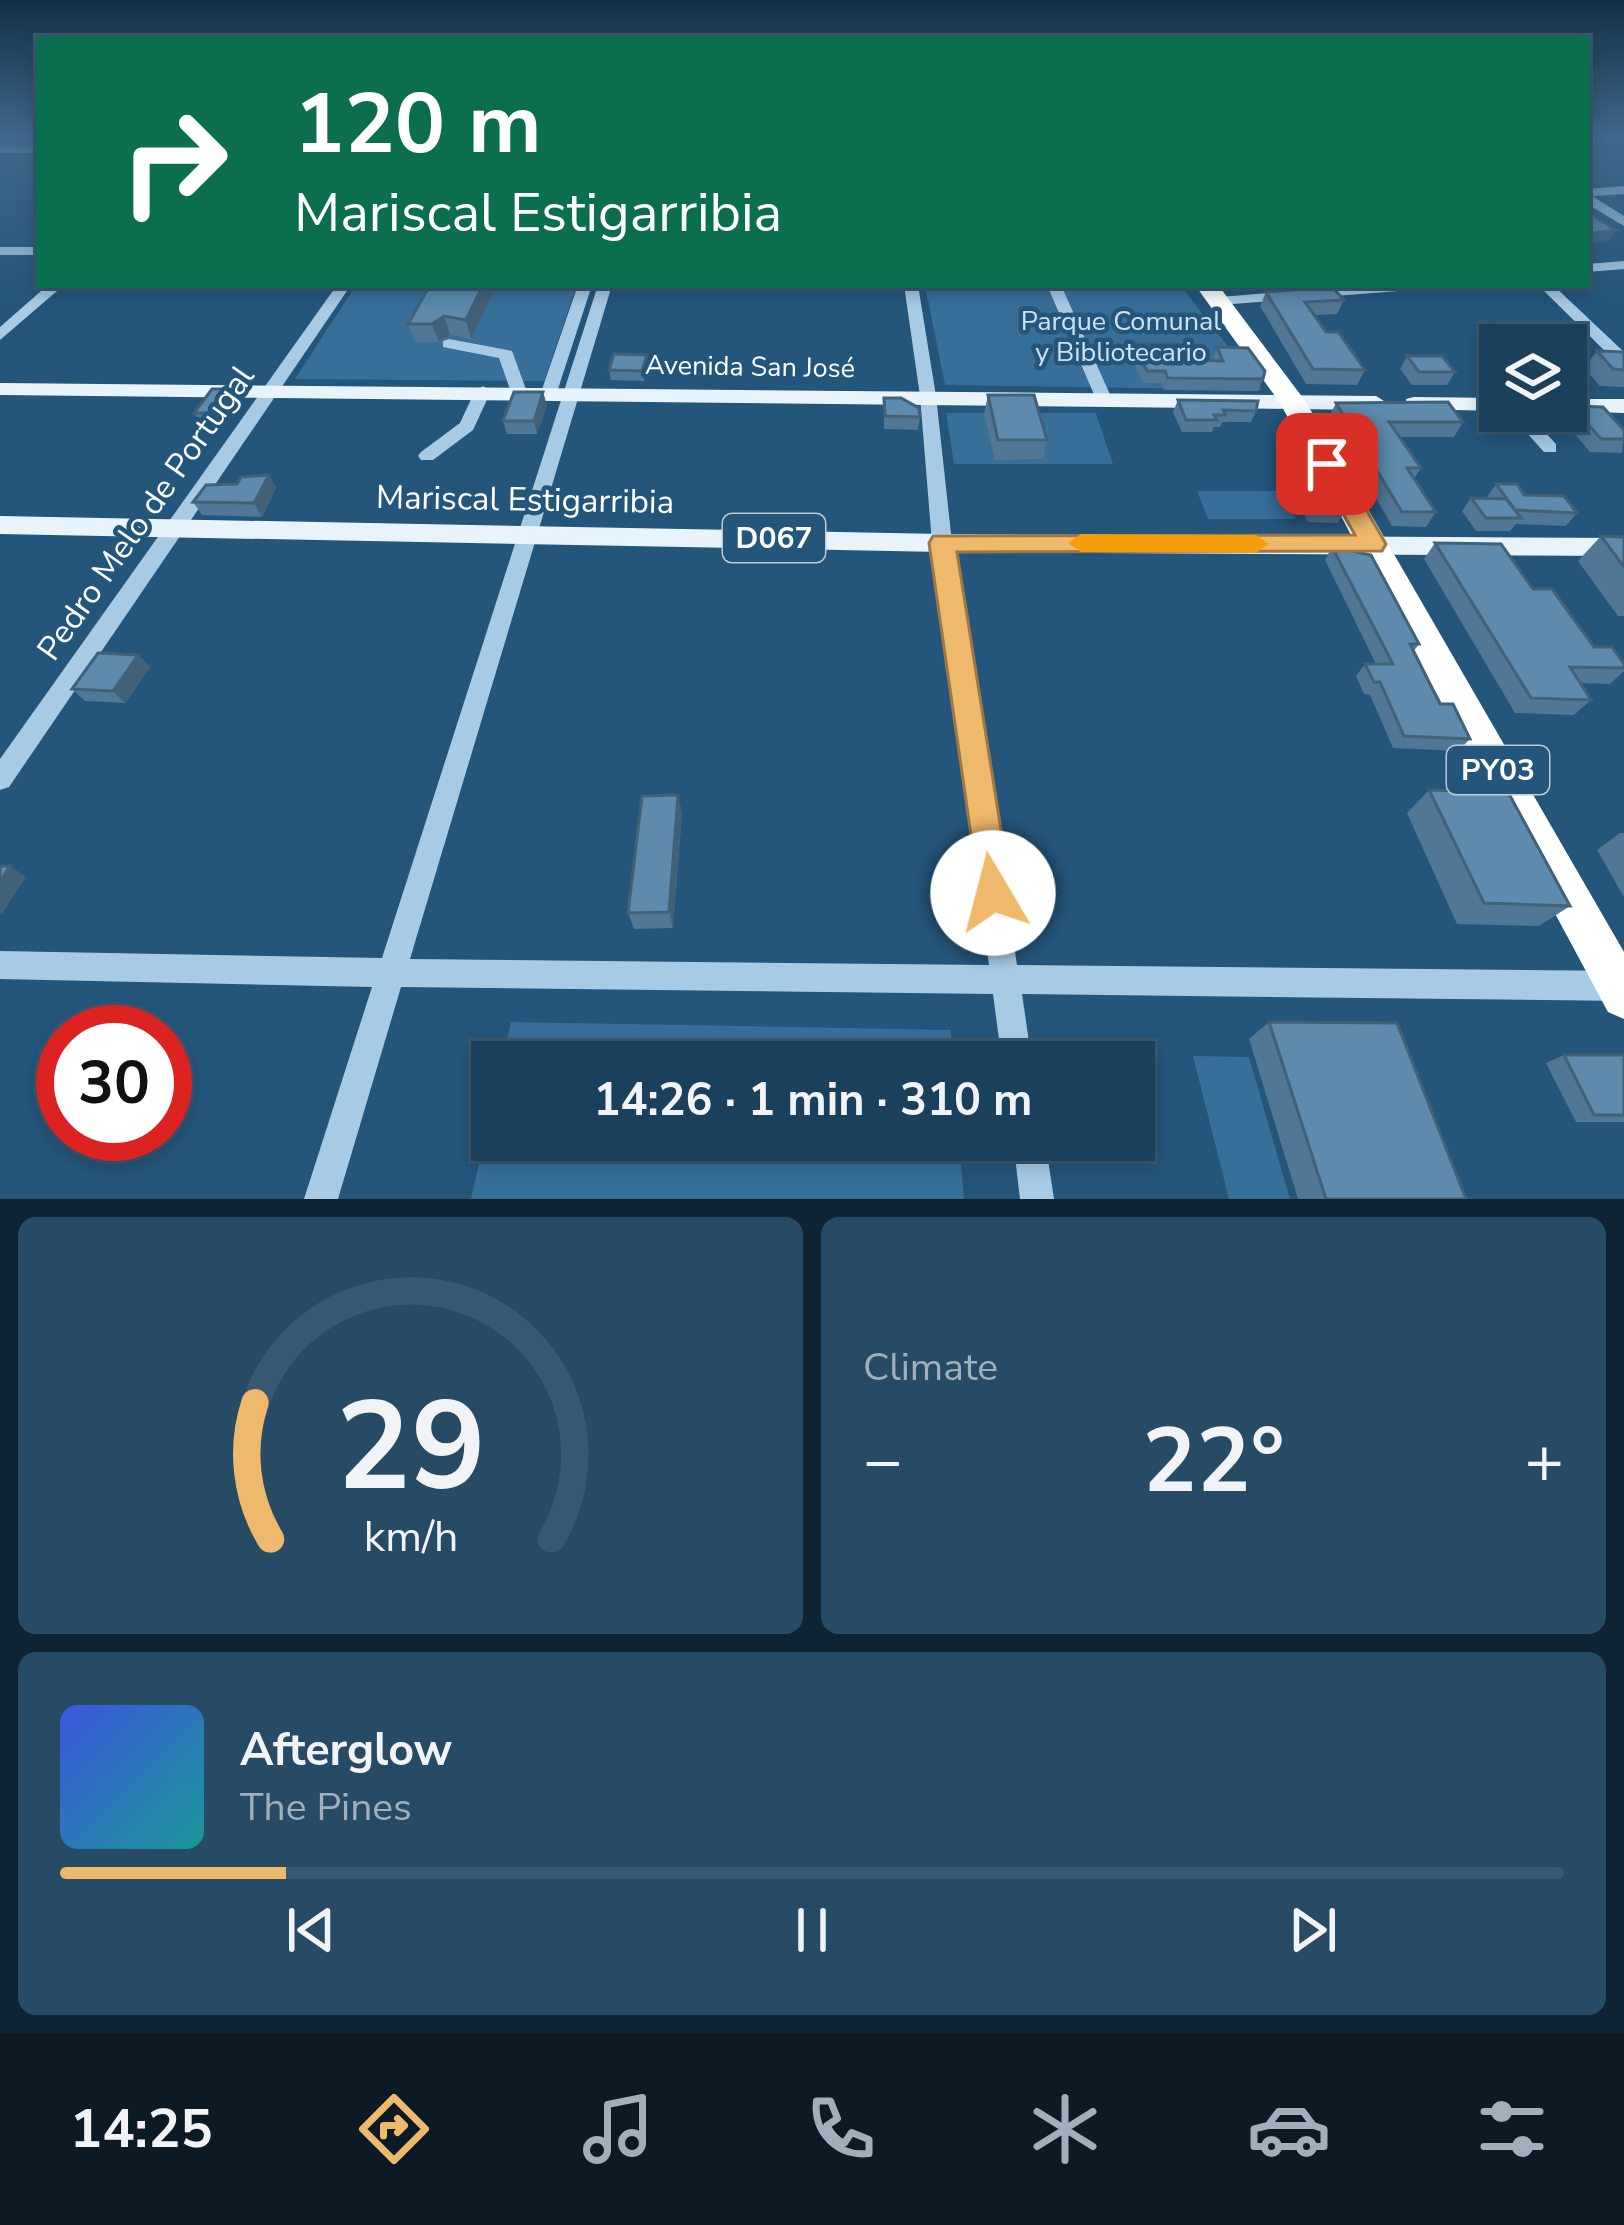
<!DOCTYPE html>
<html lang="en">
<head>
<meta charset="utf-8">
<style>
	:root { --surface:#1b405c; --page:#284b65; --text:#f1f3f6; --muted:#a0afbb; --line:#395972; --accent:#efb96c }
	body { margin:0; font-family:"Nunito Sans",sans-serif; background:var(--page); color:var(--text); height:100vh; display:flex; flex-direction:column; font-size:45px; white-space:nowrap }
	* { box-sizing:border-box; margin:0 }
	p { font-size:39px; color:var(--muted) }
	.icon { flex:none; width:66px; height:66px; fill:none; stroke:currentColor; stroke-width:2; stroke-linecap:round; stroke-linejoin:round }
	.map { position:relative; height:1199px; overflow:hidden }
	.drawer { display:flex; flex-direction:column; gap:18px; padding:18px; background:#0f2333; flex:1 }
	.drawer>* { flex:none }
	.guide { position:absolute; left:36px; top:36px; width:1554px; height:252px; border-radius:0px; box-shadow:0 6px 18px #0003,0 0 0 3px var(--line); background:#0b6e4f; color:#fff; overflow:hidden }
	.controls { position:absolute; left:1479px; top:324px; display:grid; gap:24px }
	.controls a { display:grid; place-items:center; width:108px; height:108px; border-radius:0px; background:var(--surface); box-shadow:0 6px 18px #0003,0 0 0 3px var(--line); font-size:60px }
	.speed { position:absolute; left:36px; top:1005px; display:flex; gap:24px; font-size:60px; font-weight:700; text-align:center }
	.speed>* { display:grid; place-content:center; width:156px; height:156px; border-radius:50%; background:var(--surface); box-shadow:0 6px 18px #0003,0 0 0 3px var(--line); line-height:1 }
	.speed .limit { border:18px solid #d22; background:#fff; color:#111 }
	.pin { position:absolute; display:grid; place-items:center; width:102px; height:102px; color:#fff; margin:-51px; border-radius:24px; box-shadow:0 6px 18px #0006 }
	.me { position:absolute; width:132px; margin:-66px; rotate:352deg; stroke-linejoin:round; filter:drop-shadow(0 0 9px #0008) }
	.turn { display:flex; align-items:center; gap:42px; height:252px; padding:0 60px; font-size:54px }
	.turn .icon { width:156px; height:156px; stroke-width:2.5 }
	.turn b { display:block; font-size:84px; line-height:102px }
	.big { font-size:90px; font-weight:700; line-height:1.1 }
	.drawer .card { flex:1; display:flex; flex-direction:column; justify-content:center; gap:18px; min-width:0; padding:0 42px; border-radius:18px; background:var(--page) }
	.drawer .dial { align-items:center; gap:0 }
	.dial svg { height:312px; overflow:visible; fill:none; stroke:var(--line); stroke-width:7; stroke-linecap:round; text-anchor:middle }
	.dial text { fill:var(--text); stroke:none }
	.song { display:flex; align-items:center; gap:36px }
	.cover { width:144px; height:144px; border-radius:18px; background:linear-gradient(135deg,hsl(230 70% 55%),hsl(180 70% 35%)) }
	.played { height:12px; border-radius:6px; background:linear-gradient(90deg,var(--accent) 15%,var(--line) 15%) }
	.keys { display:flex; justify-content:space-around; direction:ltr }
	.heat { display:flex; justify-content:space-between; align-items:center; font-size:66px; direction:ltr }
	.drawer .tiles { flex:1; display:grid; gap:18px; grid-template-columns:1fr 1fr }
	.card:last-child { grid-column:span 2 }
	.trip { position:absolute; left:471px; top:1041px; width:684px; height:120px; border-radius:0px; background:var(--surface); box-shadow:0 6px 18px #0003,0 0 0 3px var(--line); font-weight:700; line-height:120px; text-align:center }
	.dock { display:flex; height:192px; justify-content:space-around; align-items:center; background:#0b1a25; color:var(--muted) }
	.dock .icon { width:84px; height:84px }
	.dock .selected { color:var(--accent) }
	.dock b { font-size:54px; color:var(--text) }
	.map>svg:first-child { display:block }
</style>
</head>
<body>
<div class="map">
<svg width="1624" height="1199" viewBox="0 0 1624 1199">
	<rect width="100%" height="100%" fill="#24557b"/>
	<g fill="#386f99">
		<path d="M356 285H577L544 381 295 379Z"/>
		<path d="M925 285H1180L1262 390 945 385Z"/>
		<path d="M946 413H1096L1113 464H954Z"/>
		<path d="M1197 491H1282L1296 519H1208Z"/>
		<path d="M511 1022 951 1030 953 1062H502Z"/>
		<path d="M1193 1056 1249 1057 1290 1199H1229Z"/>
		<path d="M492 1106V1140H959L964 1199H471Z"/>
	</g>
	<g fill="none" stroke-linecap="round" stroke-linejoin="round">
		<g fill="#a8cbe5" fill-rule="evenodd">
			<rect x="0" y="147" width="39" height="6"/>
			<path d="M1624 186V194L1592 196 1624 216V226L1587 204V189Z"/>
			<rect x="0" y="247" width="39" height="8"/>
			<path d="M1624 261V269L1587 272V264Z"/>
			<path d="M48 285H64L0 340V327Z"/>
			<path d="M337 285H351L9 787 0 790V759Z"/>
			<path d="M578 285H592L557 392 549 397 543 396 541 392Z"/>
			<path d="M598 285H612L410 959 989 965 932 543 920 396 904 285H918L936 396 952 543 1017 965 1624 971V1001L1022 994 1032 1062H1002L993 994 401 987 338 1199H304L372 987 0 979V951L382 958Z"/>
			<path d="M1047 285H1061L1112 399 1110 403H1098L1096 399Z"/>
			<path d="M1369 285H1432L1425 289 1219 305 1212 301 1219 297Z"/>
			<path d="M1538 285H1553L1624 352V366L1618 364Z"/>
			<path d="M449 339 512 351 527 392 525 396 519 397 511 392 499 358 443 347V341Z"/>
			<path d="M483 386 491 391 473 430 433 460H421L418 456 421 452 460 423 475 391Z"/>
			<path d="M1507 411H1525L1556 444V452H1544Z"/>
			<path d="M1013 1140H1045L1054 1199H1020Z"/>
		</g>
		<g fill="#e8f3fc" fill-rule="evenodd">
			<path d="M0 383 1376 396 1387 403 1376 410 0 395Z"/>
			<path d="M1414 397 1500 398 1502 411 1406 409V399Z"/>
			<path d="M1566 399H1624V413L1560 411H1566Z"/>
			<path d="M0 516 942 534 1624 538V556L942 552 0 534Z"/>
		</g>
		<path fill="#fff" fill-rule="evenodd" d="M1195 285H1218L1306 402 1624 952V1019L1608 1012 1280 403Z"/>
	</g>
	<g fill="#507795">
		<path d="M4 137H39V141H7Z"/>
		<path d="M1243 285H1304L1248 290Z"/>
		<path d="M495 289 471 339 450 335 439 342H415L408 324Z"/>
		<path d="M1266 292 1344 300 1337 314 1314 315 1326 332 1365 370 1357 385 1306 384 1260 306Z"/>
		<path d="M1134 344 1184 360H1213L1217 347 1263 379 1258 391 1164 390 1161 383H1143L1131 356Z"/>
		<path d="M1597 351 1624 352V387L1600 386 1584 368Z"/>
		<path d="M647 355 648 365 644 381 611 380 609 370Z"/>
		<path d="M1407 356 1455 372 1447 385H1412L1400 369Z"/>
		<path d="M988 395 1047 440 1043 459 995 460 984 414Z"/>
		<path d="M884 398 920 417 918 430 884 429Z"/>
		<path d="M1178 400 1256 411 1251 422H1222L1220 427H1214L1212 432H1182L1173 412Z"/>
		<path d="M242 402 225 426H202L194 413Z"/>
		<path d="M1336 403 1463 422 1454 437H1399L1421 468 1414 479 1436 512 1426 527 1392 526 1329 417Z"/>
		<path d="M547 405 537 434H507L503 421Z"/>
		<path d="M1572 406 1624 430 1622 453 1590 452 1562 419Z"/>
		<path d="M1286 439 1349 503 1338 523 1308 522 1277 459Z"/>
		<path d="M269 475 276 488 262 517 202 515 193 502 237 484Z"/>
		<path d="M1496 484 1524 495 1577 513 1566 526 1516 524 1510 531H1476L1462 511 1471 498H1488L1487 497Z"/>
		<path d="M1601 536 1624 537V616H1618L1578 561Z"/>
		<path d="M1435 543 1533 589 1594 647 1624 664V671L1610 684 1580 683 1591 700 1574 715 1515 713 1424 559Z"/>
		<path d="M1332 547 1419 644 1413 652 1440 704 1470 739 1458 751 1393 748 1370 695 1364 694 1356 676 1365 664H1376L1325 560Z"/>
		<path d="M138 655 150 667 125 703 85 701 72 689Z"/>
		<path d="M1429 790 1570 906 1539 926 1457 924 1407 813Z"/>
		<path d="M682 812 673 928 634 929 628 913Z"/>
		<path d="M1620 833H1624V897L1597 850Z"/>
		<path d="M1269 1022 1466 1199H1298L1249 1039Z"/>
		<path d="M1564 1055H1624V1122H1576L1546 1063Z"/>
	</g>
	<g fill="#416179">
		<path d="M1616 230 1608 242 1587 244V234Z"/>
		<path d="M483 285H494L495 289 471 339 466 320Z"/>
		<path d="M444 316 450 335 439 342 432 324Z"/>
		<path d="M647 355 648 365 644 381 642 371Z"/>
		<path d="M235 389 242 402 225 426 218 413Z"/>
		<path d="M543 392 547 405 537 434 534 421Z"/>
		<path d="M269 475 276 488 262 517 254 503Z"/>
		<path d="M138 655 150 667 125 703 113 691Z"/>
		<path d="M678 795 682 812 673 928 669 912Z"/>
		<path d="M10 866 26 877 2 914 0 913V882Z"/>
	</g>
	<g fill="#5d8aad" stroke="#416179" stroke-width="3">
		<path d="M1587 212 1616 230 1587 234Z"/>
		<path d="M430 285H483L466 320 444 316 432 324H408Z"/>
		<path d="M1332 287 1344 300 1305 302 1326 332H1338L1365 370 1313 369 1266 292Z"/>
		<path d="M1134 344H1176L1184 360 1223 361 1217 347 1248 348 1265 371 1263 379 1168 378 1165 371H1147Z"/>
		<path d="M1597 351 1624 352V370L1613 369Z"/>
		<path d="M614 354 647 355 642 371 609 370Z"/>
		<path d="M1407 356H1442L1455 372H1419Z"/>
		<path d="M212 389H235L218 413H194Z"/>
		<path d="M514 392H543L534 421H503Z"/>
		<path d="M988 395H1034L1047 440H998Z"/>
		<path d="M884 398H901L919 408 920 417 885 416Z"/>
		<path d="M1178 400 1258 401 1256 411 1223 410 1225 415H1214L1217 420H1186Z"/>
		<path d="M1448 402 1463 422H1389L1421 468H1407L1436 512H1402L1336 403Z"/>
		<path d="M1572 406 1603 407 1624 430V439H1601Z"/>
		<path d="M1286 439 1314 440 1349 503H1319Z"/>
		<path d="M269 475 254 503 193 502 206 485 237 484 241 477Z"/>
		<path d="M1496 484H1517L1524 495 1564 496 1577 513 1515 510Z"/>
		<path d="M1471 498 1506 499 1521 518H1486Z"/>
		<path d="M1601 536 1624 537V567Z"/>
		<path d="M1435 543 1501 544 1533 589H1552L1594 647H1612L1624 664V668L1570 667 1591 700 1531 698Z"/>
		<path d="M1332 547 1371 555 1419 644H1410L1440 704H1453L1470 739 1404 736 1380 682H1374L1365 664H1393Z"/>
		<path d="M98 653 138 655 113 691 72 689Z"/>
		<path d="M1429 790 1508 792 1570 906 1484 903Z"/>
		<path d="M678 795 669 912 628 913 642 796Z"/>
		<path d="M0 866H10L0 882Z"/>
		<path d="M1269 1022 1397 1023 1466 1199H1326Z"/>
		<path d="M1564 1055H1624V1115H1594Z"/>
	</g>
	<linearGradient id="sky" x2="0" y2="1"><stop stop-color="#142f44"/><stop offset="0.45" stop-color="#3f688d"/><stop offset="1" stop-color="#3f688d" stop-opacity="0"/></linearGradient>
	<rect width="1624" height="305" fill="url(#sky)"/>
	<path fill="#efb96c" stroke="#9b7846" stroke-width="3" d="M1327 456 1336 458 1386 544 1382 551 957 552 1011 893 1005 905 993 910 981 905 929 543 933 536 1355 535 1315 464Z"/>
	<path fill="#f59e0b" d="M1081 534 1256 535 1269 544 1256 553 1081 552 1068 543Z"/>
	<g text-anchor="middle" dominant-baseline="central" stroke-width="9" stroke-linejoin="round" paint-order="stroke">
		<g font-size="27" fill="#cbe3f4" stroke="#24557b">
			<text x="1121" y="321">Parque Comunal<tspan x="1121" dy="31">y Bibliotecario</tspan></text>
		</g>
		<g font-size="27" fill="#fff" stroke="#24557b">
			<text transform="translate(750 367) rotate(1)">Avenida San José</text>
		</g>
		<g fill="#24557b" stroke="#bdccd7" stroke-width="3">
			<rect x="723" y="514" width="102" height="48" rx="9"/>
			<rect x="1447" y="746" width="102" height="48" rx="9"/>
		</g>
		<g font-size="30" font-weight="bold" fill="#fff">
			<text x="774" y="538">D067</text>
			<text x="1498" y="770">PY03</text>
		</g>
		<g font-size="33" fill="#fff" stroke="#24557b">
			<text transform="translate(525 500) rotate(1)">Mariscal Estigarribia</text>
			<text transform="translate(146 513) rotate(-55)">Pedro Melo de Portugal</text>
		</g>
	</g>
</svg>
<div class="controls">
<a><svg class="icon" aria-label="layers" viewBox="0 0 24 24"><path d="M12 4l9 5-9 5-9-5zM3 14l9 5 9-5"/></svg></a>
</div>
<div class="speed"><div class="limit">30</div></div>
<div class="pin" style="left:1327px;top:464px;background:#d93025"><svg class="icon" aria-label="arrive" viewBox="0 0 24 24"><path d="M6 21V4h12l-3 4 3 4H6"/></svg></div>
<svg class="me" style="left:993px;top:893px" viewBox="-20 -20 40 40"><circle r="19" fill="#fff"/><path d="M0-13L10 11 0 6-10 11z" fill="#efb96c"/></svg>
<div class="trip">14:26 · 1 min · 310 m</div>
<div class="guide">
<div class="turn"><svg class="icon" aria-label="right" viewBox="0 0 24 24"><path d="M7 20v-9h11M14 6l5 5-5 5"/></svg><div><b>120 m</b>Mariscal Estigarribia</div></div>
</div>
</div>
<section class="drawer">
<div class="tiles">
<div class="card dial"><svg viewBox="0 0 100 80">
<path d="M14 69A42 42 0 1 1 86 69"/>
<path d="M14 69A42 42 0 0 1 10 34" stroke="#efb96c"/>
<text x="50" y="56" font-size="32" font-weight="700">29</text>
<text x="50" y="72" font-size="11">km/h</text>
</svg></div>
<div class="card"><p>Climate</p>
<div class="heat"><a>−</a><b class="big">22°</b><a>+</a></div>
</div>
<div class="card">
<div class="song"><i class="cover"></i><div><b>Afterglow</b><p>The Pines</p></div></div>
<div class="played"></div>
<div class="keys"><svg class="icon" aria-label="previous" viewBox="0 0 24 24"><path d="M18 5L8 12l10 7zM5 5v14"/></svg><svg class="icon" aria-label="pause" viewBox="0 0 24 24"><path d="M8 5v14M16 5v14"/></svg><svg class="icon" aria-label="next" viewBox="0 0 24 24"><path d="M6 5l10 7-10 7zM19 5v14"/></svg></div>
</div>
</div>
</section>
<nav class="dock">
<b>14:25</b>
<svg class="icon selected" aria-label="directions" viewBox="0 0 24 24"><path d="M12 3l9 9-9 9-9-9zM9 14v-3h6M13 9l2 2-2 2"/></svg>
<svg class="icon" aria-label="music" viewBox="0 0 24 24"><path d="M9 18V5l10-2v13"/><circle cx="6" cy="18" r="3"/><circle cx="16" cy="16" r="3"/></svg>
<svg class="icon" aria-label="phone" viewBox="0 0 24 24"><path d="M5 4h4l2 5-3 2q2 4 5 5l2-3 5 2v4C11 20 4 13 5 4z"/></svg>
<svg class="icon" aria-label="climate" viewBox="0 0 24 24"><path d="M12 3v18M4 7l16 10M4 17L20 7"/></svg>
<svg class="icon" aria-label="car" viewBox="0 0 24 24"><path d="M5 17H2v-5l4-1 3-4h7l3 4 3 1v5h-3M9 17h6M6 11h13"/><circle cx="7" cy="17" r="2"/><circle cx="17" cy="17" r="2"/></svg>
<svg class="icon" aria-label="filters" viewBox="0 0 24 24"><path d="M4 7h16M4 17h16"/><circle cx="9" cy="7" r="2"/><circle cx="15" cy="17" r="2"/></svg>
</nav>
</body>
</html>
